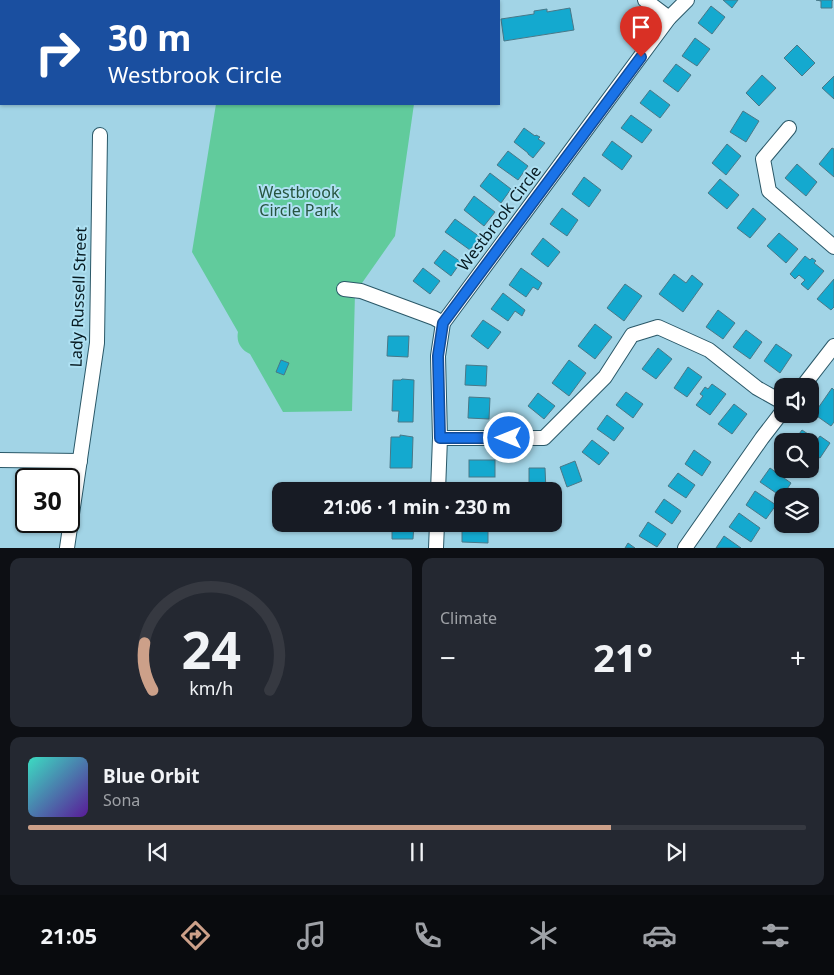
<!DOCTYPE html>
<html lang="en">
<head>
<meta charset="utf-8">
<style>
	:root { --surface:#171b24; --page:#242831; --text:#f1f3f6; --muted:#9ea1a6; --line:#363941; --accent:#cca089 }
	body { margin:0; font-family:"Noto Sans",sans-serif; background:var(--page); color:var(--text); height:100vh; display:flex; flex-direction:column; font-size:19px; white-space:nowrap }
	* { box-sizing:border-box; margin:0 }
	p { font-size:16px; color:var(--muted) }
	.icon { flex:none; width:28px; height:28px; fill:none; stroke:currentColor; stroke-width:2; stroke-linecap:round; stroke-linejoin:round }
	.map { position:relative; height:548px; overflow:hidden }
	.panel { display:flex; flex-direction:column; gap:10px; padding:10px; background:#0d0f14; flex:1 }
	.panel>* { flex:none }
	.banner { position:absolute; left:0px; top:0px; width:500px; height:105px; box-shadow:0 1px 4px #0004; background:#1a4fa0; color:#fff; overflow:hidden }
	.fabs { position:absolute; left:774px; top:378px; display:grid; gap:10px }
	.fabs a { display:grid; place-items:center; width:45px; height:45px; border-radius:10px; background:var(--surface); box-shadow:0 1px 4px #0004; font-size:25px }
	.speed { position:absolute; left:15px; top:468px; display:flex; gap:10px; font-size:25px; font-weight:700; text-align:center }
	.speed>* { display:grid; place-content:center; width:65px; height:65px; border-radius:50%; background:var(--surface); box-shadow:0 1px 4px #0004; line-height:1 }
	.speed .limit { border:2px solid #111; border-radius:8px; background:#fff; color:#111 }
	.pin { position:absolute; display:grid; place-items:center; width:42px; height:42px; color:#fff; margin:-51px -21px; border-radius:50% 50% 50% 0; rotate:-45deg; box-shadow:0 0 5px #0007 }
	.pin .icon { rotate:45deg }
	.me { position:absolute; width:55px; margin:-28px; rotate:270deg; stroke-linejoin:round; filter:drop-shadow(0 0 4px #0008) }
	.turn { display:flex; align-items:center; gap:18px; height:105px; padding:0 25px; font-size:22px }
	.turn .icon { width:65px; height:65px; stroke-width:2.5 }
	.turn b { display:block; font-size:35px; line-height:42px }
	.big { font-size:38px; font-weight:700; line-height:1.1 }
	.panel .tile { flex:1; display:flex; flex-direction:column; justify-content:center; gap:8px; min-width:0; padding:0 18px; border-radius:10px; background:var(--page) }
	.panel .dial { align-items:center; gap:0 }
	.dial svg { height:130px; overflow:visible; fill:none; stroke:var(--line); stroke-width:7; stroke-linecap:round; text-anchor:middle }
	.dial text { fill:var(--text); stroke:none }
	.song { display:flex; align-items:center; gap:15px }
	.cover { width:60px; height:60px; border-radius:8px; background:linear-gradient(135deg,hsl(170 70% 55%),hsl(270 70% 35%)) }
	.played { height:5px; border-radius:2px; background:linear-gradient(90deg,var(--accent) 75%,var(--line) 75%) }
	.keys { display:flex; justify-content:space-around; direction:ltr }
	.heat { display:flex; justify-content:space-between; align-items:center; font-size:28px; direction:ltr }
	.panel .tiles { flex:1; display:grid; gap:10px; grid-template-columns:1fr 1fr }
	.tile:last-child { grid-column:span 2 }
	.trip { position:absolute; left:272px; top:482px; width:290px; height:50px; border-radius:10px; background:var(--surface); box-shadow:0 1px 4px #0004; font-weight:700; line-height:50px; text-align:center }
	.menu { display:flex; height:80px; justify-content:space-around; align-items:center; background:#090b0e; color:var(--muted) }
	.menu .icon { width:35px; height:35px }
	.menu .active { color:var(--accent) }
	.menu b { font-size:22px; color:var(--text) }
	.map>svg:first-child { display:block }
</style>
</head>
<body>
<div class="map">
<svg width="834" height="548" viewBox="0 0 834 548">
	<rect width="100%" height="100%" fill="#a2d4e6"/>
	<g fill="#61cb9c">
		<path d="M0 0H346L344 1H1V68H0Z"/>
		<path d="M216 104H414L395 236 355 293 352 411 283 412 250 354C241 350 236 342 238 332L192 252Z"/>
	</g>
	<g fill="#14a9cf" stroke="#497888">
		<rect x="439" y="0" width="23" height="1"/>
		<path d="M723 0H738L732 8Z"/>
		<path d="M816 0H833L832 1V8H821V1Z"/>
		<path d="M711 6 725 17 712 34 698 23Z"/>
		<path d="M570 8 574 30 504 41 501 19 534 14V11L547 9V12Z"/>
		<path d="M695 38 710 49 697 66 682 56Z"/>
		<path d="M797 45 815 63 802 76 784 58Z"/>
		<path d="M676 64 691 75 678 92 663 81Z"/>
		<path d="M762 75 776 88 759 106 746 93Z"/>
		<path d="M834 76V99L822 88Z"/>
		<path d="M650 90 670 105 660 118 640 103Z"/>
		<path d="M743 111 759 121 746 142 730 132Z"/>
		<path d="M631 115 652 130 642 143 621 128Z"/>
		<path d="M524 128 535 136 536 135 540 137 538 139 545 143 533 158 528 154V153L514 142Z"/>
		<path d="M612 141 632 156 622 170 602 155Z"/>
		<path d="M727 144 741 156 726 175 712 163Z"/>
		<path d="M832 148 834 149V177L819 164Z"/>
		<path d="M508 151 528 166 518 180 497 165Z"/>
		<path d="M797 164 817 182 806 196 785 178Z"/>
		<path d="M490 173 511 189 501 203 480 186Z"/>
		<path d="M584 177 601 190 589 207 572 194Z"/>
		<path d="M720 179 739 195 727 209 708 193Z"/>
		<path d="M474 196 495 212 484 226 464 210Z"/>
		<path d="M562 208 578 220 567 236 550 224Z"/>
		<path d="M753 208 766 219 750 238 737 228Z"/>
		<path d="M455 219 480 237 470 250 445 232Z"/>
		<path d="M779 233 798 249 786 263 767 246Z"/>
		<path d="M543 238 560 252 548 267 531 254Z"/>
		<path d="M444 250 461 262 451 276 434 263Z"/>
		<path d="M805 256 810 260 812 258 816 261 814 263 824 271 808 290 801 284 805 280 799 275 795 279 790 274Z"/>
		<path d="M423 268 440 281 430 294 413 281Z"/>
		<path d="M521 268 542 283 538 290 533 287 526 297 509 285Z"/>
		<path d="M674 274 686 283 692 275 703 284 683 312 659 294Z"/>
		<path d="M834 279V307L831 310 817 299Z"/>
		<path d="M625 284 642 296 624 321 607 308Z"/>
		<path d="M503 293 525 310 522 316 515 311 508 321 491 309Z"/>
		<path d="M718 310 735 323 723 339 706 327Z"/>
		<path d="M483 320 501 332 488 349 471 336Z"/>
		<path d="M595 324 612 337 595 359 578 346Z"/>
		<path d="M746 330 762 342 750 359 733 347Z"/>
		<path d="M388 336H409L408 357 387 356Z"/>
		<path d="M776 344 792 355 780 373 764 361Z"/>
		<path d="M658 348 672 359 656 379 642 369Z"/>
		<path d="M281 360 289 363 284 375 276 372Z"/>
		<path d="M569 360 586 373 569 396 552 383Z"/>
		<path d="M466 365 487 366 486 386 465 385Z"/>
		<path d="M688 367 702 377 687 397 674 388Z"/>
		<path d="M402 379 414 380 413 422H398L399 411H392L393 380H401Z"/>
		<path d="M712 384 726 394 710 415 696 405 703 396 700 394 705 387 708 389Z"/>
		<path d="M832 388 834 390V422L831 426 814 414Z"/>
		<path d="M626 392 643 404 633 418 616 405Z"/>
		<path d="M538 393 555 406 544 419 528 406Z"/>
		<path d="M469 397 490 398 489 419 468 418Z"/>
		<path d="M734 404 747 414 732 434 718 424Z"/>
		<path d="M607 415 624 428 614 441 597 429Z"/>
		<path d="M802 430 817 440 820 436 830 443 820 458 812 453 810 456V441H794Z"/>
		<path d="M400 435 413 437 412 468H390L391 437H400Z"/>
		<path d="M592 440 609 453 599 465 582 452Z"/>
		<path d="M694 450 711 462 702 476 685 464Z"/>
		<rect x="469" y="460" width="26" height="17"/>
		<path d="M575 461 582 481 567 487 560 467Z"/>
		<path d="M529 468H545L546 491H536V488L529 489Z"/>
		<path d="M770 468 791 483 782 497 760 482Z"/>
		<path d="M678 473 695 485 686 498 668 486Z"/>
		<path d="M403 488 414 489V491H393V489H403Z"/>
		<path d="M755 491 776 505 766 519 746 505Z"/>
		<path d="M664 499 681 511 672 524 655 512Z"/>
		<path d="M739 513 760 528 751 542 729 527Z"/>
		<path d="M648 522 666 534 657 547 639 536Z"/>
		<path d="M392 524H414L413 539H392Z"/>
		<path d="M462 525 488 526V543L462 542Z"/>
		<path d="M724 536 741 548H716Z"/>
		<path d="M628 543 635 548H625Z"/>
	</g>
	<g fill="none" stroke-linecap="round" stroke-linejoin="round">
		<defs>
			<g id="minor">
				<path d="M645 0 669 18"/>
				<path d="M789 128 763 159 769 191 834 247"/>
				<path d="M344 289 361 291 434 318 443 323"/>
				<path d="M803 386 834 346"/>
				<path d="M440 438H544L605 377 632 335 658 327 709 350 757 388 782 402"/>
				<path d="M0 460 80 461"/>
				<path d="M438 491 440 438 438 356 443 323 669 18 687 0"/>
				<path d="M67 548 97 343 100 135"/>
				<path d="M436 548 437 524"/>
				<path d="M685 548 762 438 782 412"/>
			</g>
		</defs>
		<use href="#minor" stroke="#2a5868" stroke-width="16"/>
		<use href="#minor" stroke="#fff" stroke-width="14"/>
	</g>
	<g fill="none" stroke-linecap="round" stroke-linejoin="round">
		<defs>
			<path id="route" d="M509 438H440L438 356 443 323 641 57"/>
		</defs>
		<use href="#route" stroke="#114b97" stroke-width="12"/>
		<use href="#route" stroke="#1a73e8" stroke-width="9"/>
	</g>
	<g text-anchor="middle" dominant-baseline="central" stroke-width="4" stroke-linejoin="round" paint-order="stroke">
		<g font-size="16" fill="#285540" stroke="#afe1f3">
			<text x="299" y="192">Westbrook<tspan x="299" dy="18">Circle Park</tspan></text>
		</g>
		<g font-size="16" fill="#071a21" stroke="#afe1f3">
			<text transform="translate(499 218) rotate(-53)">Westbrook Circle</text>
			<text transform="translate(78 297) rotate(-88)">Lady Russell Street</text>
		</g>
	</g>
</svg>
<div class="fabs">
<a><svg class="icon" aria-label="sound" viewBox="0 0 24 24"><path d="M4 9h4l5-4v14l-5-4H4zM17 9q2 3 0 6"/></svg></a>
<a><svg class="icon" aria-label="search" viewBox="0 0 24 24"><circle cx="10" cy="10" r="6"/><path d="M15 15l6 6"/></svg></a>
<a><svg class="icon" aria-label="layers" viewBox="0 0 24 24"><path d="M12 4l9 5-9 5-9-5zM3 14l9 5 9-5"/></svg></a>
</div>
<div class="speed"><div class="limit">30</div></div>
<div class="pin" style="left:641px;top:57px;background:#d93025"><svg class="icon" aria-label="arrive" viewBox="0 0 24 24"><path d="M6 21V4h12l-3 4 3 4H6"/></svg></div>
<svg class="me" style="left:509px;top:438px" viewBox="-20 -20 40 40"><circle r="17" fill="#1a73e8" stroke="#fff" stroke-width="3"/><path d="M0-11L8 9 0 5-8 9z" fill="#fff"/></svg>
<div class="trip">21:06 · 1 min · 230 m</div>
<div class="banner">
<div class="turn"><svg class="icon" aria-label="right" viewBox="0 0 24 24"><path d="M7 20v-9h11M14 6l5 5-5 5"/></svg><div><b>30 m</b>Westbrook Circle</div></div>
</div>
</div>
<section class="panel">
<div class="tiles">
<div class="tile dial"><svg viewBox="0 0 100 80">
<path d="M14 69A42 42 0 1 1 86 69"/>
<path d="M14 69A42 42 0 0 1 9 40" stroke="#cca089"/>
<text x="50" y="56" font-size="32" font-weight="700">24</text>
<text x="50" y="72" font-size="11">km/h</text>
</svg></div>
<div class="tile"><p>Climate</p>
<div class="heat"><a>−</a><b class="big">21°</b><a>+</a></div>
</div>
<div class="tile">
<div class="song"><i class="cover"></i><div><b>Blue Orbit</b><p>Sona</p></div></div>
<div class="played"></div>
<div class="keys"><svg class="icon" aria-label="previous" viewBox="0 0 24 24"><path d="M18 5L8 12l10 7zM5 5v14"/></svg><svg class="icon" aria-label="pause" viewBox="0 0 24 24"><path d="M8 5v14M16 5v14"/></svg><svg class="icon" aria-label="next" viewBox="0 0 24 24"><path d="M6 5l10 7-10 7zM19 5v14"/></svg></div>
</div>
</div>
</section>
<nav class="menu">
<b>21:05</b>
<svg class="icon active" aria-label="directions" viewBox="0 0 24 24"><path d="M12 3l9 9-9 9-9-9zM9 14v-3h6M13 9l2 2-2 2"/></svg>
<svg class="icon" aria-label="music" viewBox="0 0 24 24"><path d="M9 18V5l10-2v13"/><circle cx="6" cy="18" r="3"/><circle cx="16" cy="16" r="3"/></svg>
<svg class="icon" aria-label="phone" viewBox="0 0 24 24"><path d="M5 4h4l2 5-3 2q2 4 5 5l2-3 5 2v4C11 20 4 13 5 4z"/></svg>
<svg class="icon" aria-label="climate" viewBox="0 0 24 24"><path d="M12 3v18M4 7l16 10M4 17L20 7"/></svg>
<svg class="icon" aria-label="car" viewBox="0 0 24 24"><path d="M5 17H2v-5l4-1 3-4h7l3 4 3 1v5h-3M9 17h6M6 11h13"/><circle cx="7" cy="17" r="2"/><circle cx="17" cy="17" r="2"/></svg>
<svg class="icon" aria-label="filters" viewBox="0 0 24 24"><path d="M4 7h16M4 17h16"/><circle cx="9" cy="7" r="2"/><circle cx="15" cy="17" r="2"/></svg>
</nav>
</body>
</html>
